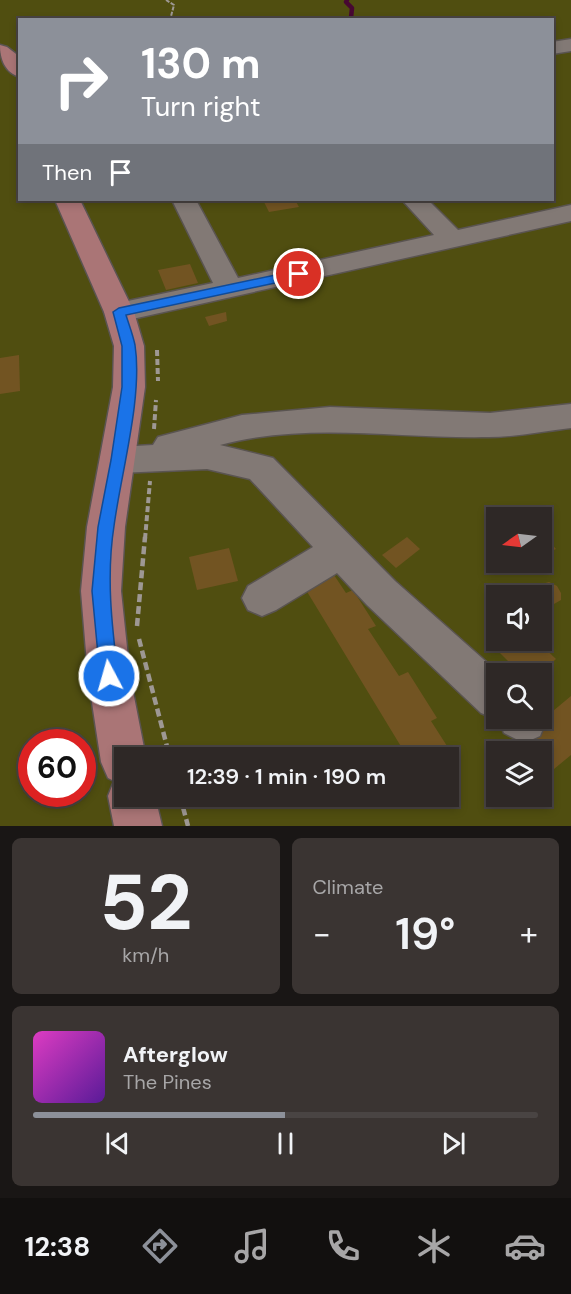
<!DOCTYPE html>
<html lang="en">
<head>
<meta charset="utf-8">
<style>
	:root { --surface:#2e2826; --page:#3a3432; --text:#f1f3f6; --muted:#a7a6a7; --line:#494443; --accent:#8c9099 }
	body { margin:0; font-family:"DM Sans",sans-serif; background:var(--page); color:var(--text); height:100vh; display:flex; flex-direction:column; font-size:22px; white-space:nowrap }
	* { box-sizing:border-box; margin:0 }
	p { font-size:20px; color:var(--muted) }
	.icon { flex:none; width:33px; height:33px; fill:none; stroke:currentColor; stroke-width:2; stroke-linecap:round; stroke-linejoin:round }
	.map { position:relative; height:826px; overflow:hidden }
	.drawer { display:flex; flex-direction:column; gap:12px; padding:12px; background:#191615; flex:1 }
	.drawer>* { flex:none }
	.hud { position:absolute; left:18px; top:18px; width:536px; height:183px; border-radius:0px; box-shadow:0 3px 9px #0003,0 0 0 2px var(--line); background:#8c9099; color:#fff; overflow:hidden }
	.needle { width:39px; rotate:256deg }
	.tools { position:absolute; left:486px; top:507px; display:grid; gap:12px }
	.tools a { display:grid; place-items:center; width:66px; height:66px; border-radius:0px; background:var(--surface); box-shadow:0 3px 9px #0003,0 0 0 2px var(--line); font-size:30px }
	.speed { position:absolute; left:18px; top:729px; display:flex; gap:12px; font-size:30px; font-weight:700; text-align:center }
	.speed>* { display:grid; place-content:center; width:78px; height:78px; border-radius:50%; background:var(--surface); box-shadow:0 3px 9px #0003,0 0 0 2px var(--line); line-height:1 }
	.speed .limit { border:9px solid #d22; background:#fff; color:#111 }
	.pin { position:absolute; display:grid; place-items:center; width:51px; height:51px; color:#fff; margin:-26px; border:3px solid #fff; border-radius:50%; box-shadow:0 2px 6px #0007 }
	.me { position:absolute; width:66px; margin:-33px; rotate:354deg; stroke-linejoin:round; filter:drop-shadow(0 0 4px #0008) }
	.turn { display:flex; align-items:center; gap:21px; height:126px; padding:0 24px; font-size:27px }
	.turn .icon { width:78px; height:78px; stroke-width:2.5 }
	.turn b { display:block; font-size:42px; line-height:51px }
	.then { display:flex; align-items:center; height:57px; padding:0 24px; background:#0003; gap:12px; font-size:22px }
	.big { font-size:45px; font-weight:600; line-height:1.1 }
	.drawer .widget { flex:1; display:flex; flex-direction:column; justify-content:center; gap:9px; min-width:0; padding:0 21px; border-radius:9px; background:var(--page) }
	.drawer .dial { align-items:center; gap:0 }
	.dial b { font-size:78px; line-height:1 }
	.song { display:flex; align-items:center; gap:18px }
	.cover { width:72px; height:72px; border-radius:9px; background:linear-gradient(135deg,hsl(310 70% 55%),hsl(270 70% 35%)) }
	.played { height:6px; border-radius:3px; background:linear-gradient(90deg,var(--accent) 50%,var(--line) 50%) }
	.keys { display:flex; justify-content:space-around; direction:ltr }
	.heat { display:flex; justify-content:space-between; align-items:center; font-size:33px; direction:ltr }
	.drawer .tiles { flex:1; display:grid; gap:12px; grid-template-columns:1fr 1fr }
	.widget:last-child { grid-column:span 2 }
	.trip { position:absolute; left:114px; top:747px; width:345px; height:60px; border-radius:0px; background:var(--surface); box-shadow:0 3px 9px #0003,0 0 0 2px var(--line); font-weight:600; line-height:60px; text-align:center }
	.dock { display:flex; height:96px; justify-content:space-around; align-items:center; background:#12100f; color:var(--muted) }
	.dock .icon { width:42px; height:42px }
	.dock .active { color:var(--accent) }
	.dock b { font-size:27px; color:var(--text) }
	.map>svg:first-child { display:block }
</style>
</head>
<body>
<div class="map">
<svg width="571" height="826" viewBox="0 0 571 826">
	<rect width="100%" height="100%" fill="#3d3632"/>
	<path fill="#504e10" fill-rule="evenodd" d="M0 0H571V826H0ZM20 20H552V200H20ZM496 518H542V562H496ZM496 596H542V640H496ZM496 674H542V718H496ZM32 742H82V794H32ZM496 752H542V796H496ZM124 758H448V796H124Z"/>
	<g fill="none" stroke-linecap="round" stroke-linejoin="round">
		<path stroke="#470832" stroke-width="4.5" d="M347 0 346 2 352 8 351 18 354 20"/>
	</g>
	<g fill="#725422">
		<path d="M263 200H295L299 207 269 212Z"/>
		<path d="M190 264 198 283 166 290 158 270Z"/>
		<path d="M226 312 227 321 209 326 205 317Z"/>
		<path d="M19 355 20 391 0 394V358Z"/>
		<path d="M543 534 556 549 545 554 552 563 538 570 532 562H542Z"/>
		<path d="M407 537 420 549 396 568 382 555Z"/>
		<path d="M229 548 238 581 197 590 189 557Z"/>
		<path d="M332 572 346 593 353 590 376 626 368 629 399 676 408 672 437 718 431 721 447 746 426 758H408L303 585Z"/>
		<path d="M549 582 557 586 561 593V600L554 604 543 601 542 596H537L536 591 538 585Z"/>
		<path d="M502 640H536L556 659 539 674H521L494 647Z"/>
		<path d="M571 696V755L554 769 542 756V752H538L523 736Z"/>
	</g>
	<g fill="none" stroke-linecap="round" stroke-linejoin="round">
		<defs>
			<g id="minor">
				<path d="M571 39V51L552 54V42Z"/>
				<path d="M172 200H196L238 278 434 235 402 200H428L458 230 571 205V221L119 322 109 319 104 312 109 305 213 283Z"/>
				<path d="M571 404V428C544 431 516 437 489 437 399 439 308 421 220 445L273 458 395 581 500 674H496V719L481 713 367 605 337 573 276 610 262 616 248 610 242 598 248 586 313 547 250 479 207 469 119 473 107 469 102 460 107 451 119 447 153 445 158 437 242 415 330 407 490 413Z"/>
				<path d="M542 710 546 721 540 736 524 743 504 733 498 718H542Z"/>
			</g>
			<g id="major">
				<path d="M0 45 7 47 20 57V77C5 73 0 59 0 45Z"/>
				<path d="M55 200H80L134 312 144 346 145 387 125 527 121 591 130 676 146 758H124V796H155L162 826H114L108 796 114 781 108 778 101 762 88 676 81 591 87 527 113 387 114 346 104 312Z"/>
			</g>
		</defs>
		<use href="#minor" stroke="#5a5451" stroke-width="3"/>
		<use href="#major" stroke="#5a5451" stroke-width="3"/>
		<path stroke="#9e9894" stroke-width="2" stroke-dasharray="4 1.5" stroke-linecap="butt" d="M166 0 174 5 170 20"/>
		<g stroke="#9e9894" stroke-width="4" stroke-dasharray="6 3" stroke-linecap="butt">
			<path d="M157 350 158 381"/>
			<path d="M154 429 156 400"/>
			<path d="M145 539 150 481"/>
		</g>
		<g stroke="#9e9894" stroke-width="4.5" stroke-dasharray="8 4" stroke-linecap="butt">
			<path d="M137 626 145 537"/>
			<path d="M139 639 170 758"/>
			<path d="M180 796 188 826"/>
		</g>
		<use href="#minor" fill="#827975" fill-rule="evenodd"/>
		<use href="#major" fill="#aa7576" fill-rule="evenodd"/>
	</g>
	<path fill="#1a73e8" stroke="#114b97" stroke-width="1.5" d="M299 270 305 274 303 277 126 315C129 325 133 335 135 345 143 397 121 473 114 526 106 577 112 626 118 676L115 682 109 685 103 682 100 676 92 591 98 527 111 460 122 387V346L113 312 119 308Z"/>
</svg>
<div class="tools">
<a><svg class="needle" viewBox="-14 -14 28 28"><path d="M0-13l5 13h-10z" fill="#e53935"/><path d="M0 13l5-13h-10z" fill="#a7a6a7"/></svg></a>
<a><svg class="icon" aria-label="sound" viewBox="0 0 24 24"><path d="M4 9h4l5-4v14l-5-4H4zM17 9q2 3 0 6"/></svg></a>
<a><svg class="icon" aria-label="search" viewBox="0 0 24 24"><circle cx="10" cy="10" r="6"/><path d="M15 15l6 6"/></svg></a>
<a><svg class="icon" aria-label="layers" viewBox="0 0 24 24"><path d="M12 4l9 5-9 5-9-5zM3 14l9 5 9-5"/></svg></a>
</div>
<div class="speed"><div class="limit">60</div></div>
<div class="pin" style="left:299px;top:274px;background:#d93025"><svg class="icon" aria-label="arrive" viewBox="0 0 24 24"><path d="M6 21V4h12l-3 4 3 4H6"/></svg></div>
<svg class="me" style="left:109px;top:676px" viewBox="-20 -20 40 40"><circle r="17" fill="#1a73e8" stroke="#fff" stroke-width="3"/><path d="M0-11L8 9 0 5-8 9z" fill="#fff"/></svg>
<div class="trip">12:39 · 1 min · 190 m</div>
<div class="hud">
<div class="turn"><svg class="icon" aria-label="right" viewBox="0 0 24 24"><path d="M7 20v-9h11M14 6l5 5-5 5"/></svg><div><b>130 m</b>Turn right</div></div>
<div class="then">Then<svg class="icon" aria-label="arrive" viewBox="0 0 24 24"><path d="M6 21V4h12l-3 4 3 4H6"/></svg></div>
</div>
</div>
<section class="drawer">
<div class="tiles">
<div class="widget dial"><b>52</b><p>km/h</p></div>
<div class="widget"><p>Climate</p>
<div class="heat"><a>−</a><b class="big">19°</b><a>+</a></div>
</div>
<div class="widget">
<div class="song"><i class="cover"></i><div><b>Afterglow</b><p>The Pines</p></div></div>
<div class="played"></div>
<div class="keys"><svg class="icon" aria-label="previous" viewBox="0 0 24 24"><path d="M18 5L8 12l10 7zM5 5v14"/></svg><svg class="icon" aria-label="pause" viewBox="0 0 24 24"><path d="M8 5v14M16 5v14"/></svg><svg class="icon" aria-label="next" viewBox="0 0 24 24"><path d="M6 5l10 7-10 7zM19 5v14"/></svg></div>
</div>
</div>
</section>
<nav class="dock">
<b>12:38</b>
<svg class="icon active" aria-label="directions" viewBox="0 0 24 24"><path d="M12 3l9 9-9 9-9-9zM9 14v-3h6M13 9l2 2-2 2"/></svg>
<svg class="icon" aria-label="music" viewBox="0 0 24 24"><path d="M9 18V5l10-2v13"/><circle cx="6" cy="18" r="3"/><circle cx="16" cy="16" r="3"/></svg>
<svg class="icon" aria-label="phone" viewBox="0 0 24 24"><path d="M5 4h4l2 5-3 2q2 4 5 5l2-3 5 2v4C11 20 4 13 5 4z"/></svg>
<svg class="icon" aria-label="climate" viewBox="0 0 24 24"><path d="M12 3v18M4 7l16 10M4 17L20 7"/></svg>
<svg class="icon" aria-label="car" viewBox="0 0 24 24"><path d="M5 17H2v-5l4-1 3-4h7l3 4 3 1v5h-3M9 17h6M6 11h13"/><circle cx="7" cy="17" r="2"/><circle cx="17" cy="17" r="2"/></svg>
</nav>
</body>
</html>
